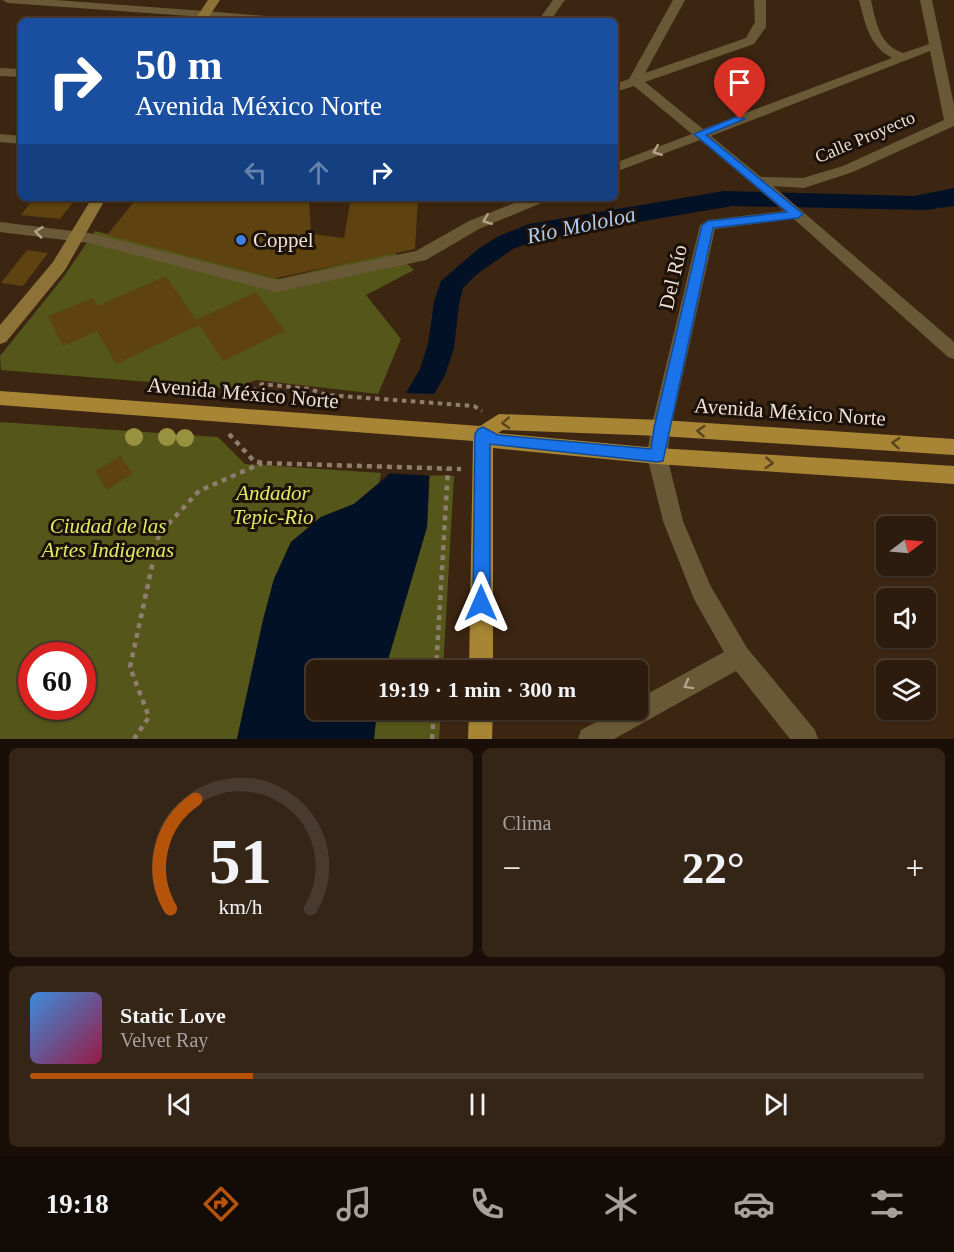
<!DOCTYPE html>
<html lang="es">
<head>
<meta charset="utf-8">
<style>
	:root { --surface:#2d1c0e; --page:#352517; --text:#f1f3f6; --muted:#a7a19e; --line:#483a2e; --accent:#b45309 }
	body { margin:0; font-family:Georgia,serif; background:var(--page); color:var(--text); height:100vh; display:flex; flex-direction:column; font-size:22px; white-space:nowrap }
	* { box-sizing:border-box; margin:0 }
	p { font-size:20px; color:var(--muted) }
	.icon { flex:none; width:33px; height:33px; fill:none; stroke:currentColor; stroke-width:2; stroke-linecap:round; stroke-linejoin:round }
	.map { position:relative; height:739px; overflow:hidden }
	.drawer { display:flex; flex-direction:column; gap:9px; padding:9px; background:#190f08; flex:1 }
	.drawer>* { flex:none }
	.banner { position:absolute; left:18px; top:18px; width:600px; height:183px; border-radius:9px; box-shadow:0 2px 4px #0004,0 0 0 2px var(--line); background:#1a4fa0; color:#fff; overflow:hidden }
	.needle { width:39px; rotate:74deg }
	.fabs { position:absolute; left:876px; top:516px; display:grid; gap:12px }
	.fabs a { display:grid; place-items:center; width:60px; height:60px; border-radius:9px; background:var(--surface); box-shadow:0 2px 4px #0004,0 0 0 2px var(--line); font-size:30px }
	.speed { position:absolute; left:18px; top:642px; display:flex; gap:12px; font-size:30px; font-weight:700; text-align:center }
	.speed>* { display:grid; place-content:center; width:78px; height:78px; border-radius:50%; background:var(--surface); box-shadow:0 2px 4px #0004,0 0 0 2px var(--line); line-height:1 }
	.speed .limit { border:9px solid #d22; background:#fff; color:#111 }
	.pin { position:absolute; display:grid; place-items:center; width:51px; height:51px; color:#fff; margin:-62px -26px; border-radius:50% 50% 50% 0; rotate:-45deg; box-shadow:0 0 6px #0007 }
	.pin .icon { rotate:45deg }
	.me { position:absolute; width:66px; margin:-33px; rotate:0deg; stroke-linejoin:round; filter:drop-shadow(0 0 4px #0008) }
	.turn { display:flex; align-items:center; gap:21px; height:126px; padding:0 18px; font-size:27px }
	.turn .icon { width:78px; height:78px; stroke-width:2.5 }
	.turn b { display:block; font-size:42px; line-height:51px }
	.lanes { display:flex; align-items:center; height:57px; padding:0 18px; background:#0003; justify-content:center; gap:30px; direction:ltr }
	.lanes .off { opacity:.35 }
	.big { font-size:45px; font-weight:800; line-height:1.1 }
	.drawer .card { flex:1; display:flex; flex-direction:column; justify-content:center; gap:9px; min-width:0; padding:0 21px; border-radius:9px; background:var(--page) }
	.drawer .dial { align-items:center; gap:0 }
	.dial svg { height:156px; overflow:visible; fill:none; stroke:var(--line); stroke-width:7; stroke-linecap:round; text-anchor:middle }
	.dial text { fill:var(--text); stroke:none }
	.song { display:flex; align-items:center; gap:18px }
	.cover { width:72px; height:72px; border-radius:9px; background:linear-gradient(135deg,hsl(210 70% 55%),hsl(340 70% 35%)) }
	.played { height:6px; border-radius:3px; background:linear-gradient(90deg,var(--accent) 25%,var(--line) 25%) }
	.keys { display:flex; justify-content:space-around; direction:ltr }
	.heat { display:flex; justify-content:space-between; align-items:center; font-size:33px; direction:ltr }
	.drawer .tiles { flex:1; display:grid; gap:9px; grid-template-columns:1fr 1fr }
	.card:last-child { grid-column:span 2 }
	.trip { position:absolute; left:306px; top:660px; width:342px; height:60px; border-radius:9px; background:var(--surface); box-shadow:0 2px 4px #0004,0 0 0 2px var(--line); font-weight:800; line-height:60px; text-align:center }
	.tabs { display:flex; height:96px; justify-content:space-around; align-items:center; background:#120b06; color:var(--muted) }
	.tabs .icon { width:42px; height:42px }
	.tabs .active { color:var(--accent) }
	.tabs b { font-size:27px; color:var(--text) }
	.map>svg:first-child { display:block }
</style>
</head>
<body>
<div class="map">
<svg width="954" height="739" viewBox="0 0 954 739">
	<rect width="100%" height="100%" fill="#3c2612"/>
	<g fill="#54561a" fill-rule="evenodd">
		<path d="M95 231 279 279 394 252 414 270 366 295 401 339 378 394 256 380 236 389 1 370 0 356 62 279Z"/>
		<path d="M0 422 218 437 245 464 381 473 379 483 354 504 321 517 291 542 274 579 263 620 237 739H0ZM32 656H82V706H32Z"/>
		<path d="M430 475 454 476 443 670H385L427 527Z"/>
		<path d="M377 710H441L439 739H374Z"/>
	</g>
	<path fill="#021126" d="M954 188V206L925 210 732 206 539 239 513 249 477 274 463 288 459 304 454 348 445 375 432 398 427 527 385 670H316V710H377L374 739H237L263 620 274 579 291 542 321 517 354 504 386 477 407 454 402 424 406 393 420 369 428 344 434 302 441 281 478 249 499 236 529 224 724 191 914 196Z"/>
	<path fill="#3c2612" d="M402 393 437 394 433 422V476L385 473 404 453 399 424Z"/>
	<g fill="#5e4210">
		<path d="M34 198H76L60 219 21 215Z"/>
		<path d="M137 198H309L311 234 344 238 351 198H418L415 249 276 278 107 235Z"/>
		<path d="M27 250 48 253 23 286 1 283Z"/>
		<path d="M166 276 196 320 256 292 285 331 223 361 199 325 116 364 97 331 63 346 48 316 93 298 97 306Z"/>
		<path d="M121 456 132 474 107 490 95 471Z"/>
	</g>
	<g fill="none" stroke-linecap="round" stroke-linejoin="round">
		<path stroke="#907d6e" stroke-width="4" stroke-dasharray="4.5 4.5" stroke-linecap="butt" d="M246 397 262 384 310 389 327 395 474 406 482 411"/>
		<g stroke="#907d6e" stroke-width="4.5" stroke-dasharray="5 5" stroke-linecap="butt">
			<path d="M229 434 254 461 262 463 461 469"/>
			<path d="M436 670 448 469"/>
			<path d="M134 739 149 717 130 667 159 534 199 491 262 463"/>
			<path d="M432 739 434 710"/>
		</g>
		<path fill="#6a5936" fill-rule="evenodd" d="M204 11 290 18 294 21H258L201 16 200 14Z"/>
		<g fill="#6a5936" fill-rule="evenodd">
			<path d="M2 0H55L204 11 210 14 204 17 8 3Z"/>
			<path d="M553 0H565L550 21H538Z"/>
			<path d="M673 0H685L645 73 746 38 755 22 754 0H766V27L754 44 645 82 703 129 892 58C869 46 865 23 859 0H871C876 22 879 45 903 53L929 44 920 0H932L954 105V126L853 172 804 188 773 186 954 342V359L948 357 794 219 715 229 671 428 667 456 683 521 710 585 747 648 815 730 818 739H790L736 671 614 739H578L581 730 619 710H638V699L724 652 694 599 663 521 647 456 651 428 700 225 708 220 784 211 700 140 615 172V163L692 134 634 86 615 92V84L629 79ZM930 51 944 120 843 166 803 178 761 177 711 136Z"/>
			<path d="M0 68 21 69V77L0 76Z"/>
			<path d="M0 134 21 136V144L0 142Z"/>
			<path d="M527 198H548L546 201 479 229 426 260 276 292 89 243 0 232V222L89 233 276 280 416 251 469 221Z"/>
		</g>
		<g fill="#8c7237" fill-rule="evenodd">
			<path d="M208 0H220L206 21H194Z"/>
			<path d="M92 198H106L65 270 6 342 0 344V325L53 262Z"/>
		</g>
		<g fill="#a78535" fill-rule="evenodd">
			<path d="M0 391 480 426 499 414 661 420 954 439V455L661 436 503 430 498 433 657 448 954 466V484L657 464 493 448V670H469L473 441 0 405Z"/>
			<path d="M469 710H493L492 739H468Z"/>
		</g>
	</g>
	<g fill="#989240">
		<circle cx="134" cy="437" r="9"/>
		<circle cx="167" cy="437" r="9"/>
		<circle cx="185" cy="438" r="9"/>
	</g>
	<defs><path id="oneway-chevron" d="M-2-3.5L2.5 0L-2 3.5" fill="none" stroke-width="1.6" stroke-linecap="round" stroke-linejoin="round" transform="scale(1.5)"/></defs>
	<g stroke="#b3a38d">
		<use href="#oneway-chevron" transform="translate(657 151) rotate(158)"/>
		<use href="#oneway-chevron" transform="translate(487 220) rotate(158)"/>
		<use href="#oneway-chevron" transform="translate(39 232) rotate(-173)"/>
		<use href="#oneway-chevron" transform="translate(688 685) rotate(151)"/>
	</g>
	<g stroke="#5a451d">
		<use href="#oneway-chevron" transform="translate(506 423) rotate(177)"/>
		<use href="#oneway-chevron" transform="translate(701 431) rotate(-176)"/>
		<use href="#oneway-chevron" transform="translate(896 443) rotate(-176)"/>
		<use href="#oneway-chevron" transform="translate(769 463) rotate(4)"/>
	</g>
	<path fill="#1a73e8" stroke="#114b97" stroke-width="1.5" d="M736 117 745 119 706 135 803 214 798 218 713 228 663 461 657 462 490 444V603L487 609 481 612 475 609 473 603 475 434 478 429 483 427 498 435 651 449 654 428 702 225 708 221 787 212 694 134Z"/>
	<circle fill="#3f7fe0" stroke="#1b1109" stroke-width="2" cx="241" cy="240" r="6"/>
	<g text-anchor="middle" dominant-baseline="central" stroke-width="6" stroke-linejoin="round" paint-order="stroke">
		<g font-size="18" fill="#efe0d5" stroke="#1b1109">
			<text transform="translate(865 137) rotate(-23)">Calle Proyecto</text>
		</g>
		<g font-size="21" fill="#efe0d5" stroke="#1b1109" text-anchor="start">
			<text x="253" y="240">Coppel</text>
		</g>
		<g font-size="21" fill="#efe0d5" stroke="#1b1109">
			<text transform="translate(673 277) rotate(-77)">Del Río</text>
			<text transform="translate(243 393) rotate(5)">Avenida México Norte</text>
			<text transform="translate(790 412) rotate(4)">Avenida México Norte</text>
		</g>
		<g font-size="21" font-style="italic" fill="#e4ea66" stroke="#1b1109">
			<text x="273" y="493">Andador<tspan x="273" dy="24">Tepic-Rio</tspan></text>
			<text x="108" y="526">Ciudad de las<tspan x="108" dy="24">Artes Indigenas</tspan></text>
		</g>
		<g font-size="22" font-style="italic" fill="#aecbf0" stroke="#1b1109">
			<text transform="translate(581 225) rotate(-12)">Río Mololoa</text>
		</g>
	</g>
</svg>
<div class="fabs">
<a><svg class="needle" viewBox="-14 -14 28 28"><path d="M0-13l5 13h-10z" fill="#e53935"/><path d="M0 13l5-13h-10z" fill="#a7a19e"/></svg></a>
<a><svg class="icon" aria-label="sound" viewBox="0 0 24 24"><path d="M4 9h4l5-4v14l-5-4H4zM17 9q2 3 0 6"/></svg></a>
<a><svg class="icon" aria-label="layers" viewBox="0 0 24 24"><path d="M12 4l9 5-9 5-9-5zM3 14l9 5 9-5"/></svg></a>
</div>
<div class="speed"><div class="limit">60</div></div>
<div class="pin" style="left:740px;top:119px;background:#d93025"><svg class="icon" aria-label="arrive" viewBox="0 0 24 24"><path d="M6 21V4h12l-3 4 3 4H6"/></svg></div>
<svg class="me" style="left:481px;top:603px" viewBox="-20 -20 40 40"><path d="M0-17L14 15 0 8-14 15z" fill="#1a73e8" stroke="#fff" stroke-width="4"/></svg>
<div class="trip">19:19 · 1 min · 300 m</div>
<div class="banner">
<div class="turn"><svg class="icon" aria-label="right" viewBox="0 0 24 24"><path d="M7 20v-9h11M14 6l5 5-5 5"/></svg><div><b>50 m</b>Avenida México Norte</div></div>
<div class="lanes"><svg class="icon off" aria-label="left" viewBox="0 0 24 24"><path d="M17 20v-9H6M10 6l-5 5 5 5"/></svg><svg class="icon off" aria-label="ahead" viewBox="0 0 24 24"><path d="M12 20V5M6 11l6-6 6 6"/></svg><svg class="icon" aria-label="right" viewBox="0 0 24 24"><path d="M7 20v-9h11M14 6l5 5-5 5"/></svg></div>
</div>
</div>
<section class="drawer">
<div class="tiles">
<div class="card dial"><svg viewBox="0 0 100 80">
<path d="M14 69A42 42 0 1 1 86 69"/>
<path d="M14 69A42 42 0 0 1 27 13" stroke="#b45309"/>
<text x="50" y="56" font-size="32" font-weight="700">51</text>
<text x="50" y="72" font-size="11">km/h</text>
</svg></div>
<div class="card"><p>Clima</p>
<div class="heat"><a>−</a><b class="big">22°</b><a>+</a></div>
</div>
<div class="card">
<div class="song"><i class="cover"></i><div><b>Static Love</b><p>Velvet Ray</p></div></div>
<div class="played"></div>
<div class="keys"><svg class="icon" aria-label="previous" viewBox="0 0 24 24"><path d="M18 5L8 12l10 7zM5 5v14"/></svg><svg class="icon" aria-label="pause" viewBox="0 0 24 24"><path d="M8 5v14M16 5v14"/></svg><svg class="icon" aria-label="next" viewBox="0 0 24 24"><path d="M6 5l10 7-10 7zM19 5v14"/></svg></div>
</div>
</div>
</section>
<nav class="tabs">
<b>19:18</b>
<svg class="icon active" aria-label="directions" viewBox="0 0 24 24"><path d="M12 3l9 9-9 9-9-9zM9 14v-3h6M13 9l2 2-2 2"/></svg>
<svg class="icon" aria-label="music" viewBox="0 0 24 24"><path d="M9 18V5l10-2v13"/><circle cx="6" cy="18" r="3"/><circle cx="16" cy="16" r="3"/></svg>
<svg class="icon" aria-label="phone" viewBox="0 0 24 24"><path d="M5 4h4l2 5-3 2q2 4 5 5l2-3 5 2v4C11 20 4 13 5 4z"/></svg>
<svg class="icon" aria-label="climate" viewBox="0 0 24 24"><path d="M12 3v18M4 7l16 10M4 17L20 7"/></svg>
<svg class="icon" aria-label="car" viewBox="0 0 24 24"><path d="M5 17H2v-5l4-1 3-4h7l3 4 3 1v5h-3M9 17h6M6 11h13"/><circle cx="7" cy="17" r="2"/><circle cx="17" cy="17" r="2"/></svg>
<svg class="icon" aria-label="filters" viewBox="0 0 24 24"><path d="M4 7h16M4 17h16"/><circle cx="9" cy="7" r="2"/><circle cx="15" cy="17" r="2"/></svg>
</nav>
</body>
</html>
